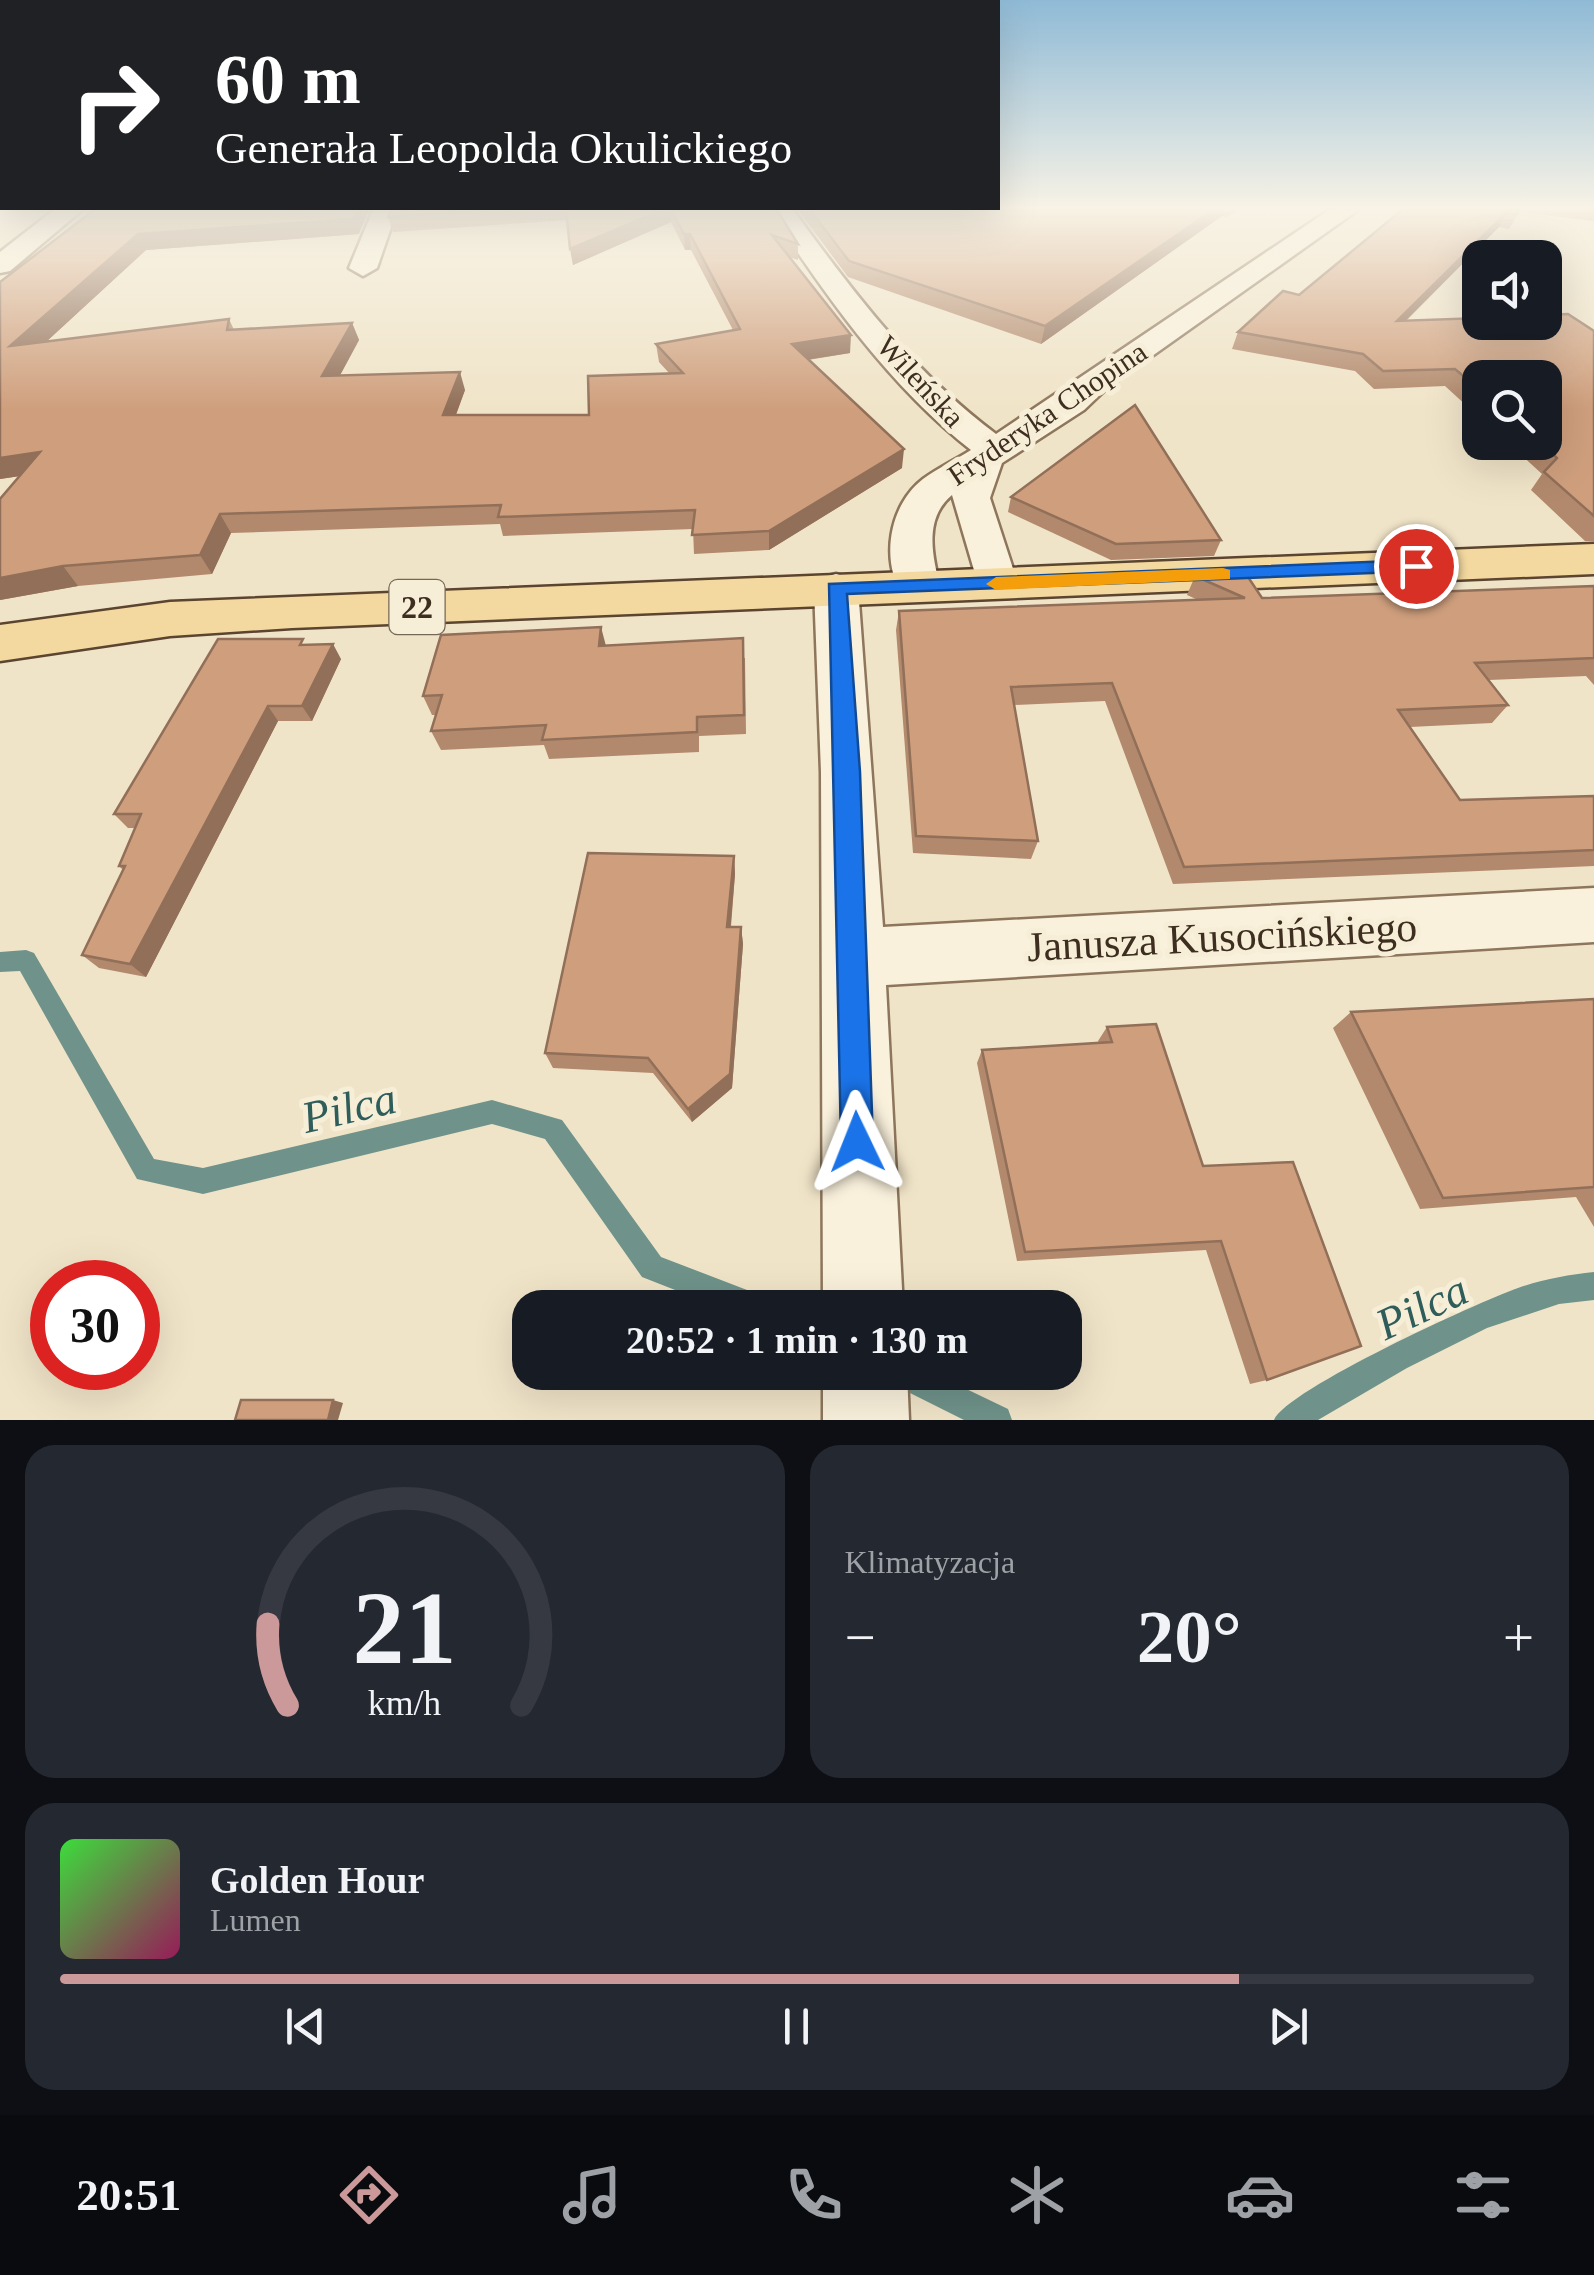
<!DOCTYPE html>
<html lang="pl">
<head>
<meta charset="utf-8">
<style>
	:root { --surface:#171b24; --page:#242831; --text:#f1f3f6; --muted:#9ea1a6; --line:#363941; --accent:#cc999b }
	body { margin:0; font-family:"Times New Roman",serif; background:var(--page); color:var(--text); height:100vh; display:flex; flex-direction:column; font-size:38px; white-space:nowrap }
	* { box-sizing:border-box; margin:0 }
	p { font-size:32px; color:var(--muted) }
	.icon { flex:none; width:55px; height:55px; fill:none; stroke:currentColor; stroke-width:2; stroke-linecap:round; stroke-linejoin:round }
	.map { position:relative; height:1420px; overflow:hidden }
	.sheet { display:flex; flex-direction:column; gap:25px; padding:25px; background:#0d0f14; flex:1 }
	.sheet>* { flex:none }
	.hud { position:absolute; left:0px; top:0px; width:1000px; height:210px; box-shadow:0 10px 40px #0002; background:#202124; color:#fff; overflow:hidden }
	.buttons { position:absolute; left:1462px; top:240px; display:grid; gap:20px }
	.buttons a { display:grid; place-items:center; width:100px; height:100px; border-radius:20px; background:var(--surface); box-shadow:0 10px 40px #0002; font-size:50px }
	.speed { position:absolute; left:30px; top:1260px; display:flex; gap:20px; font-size:50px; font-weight:700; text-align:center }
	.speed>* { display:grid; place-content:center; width:130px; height:130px; border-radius:50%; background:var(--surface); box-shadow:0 10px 40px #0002; line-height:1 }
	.speed .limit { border:15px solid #d22; background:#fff; color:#111 }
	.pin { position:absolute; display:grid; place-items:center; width:85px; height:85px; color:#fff; margin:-42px; border:5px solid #fff; border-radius:50%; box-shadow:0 2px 10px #0007 }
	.me { position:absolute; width:110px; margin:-55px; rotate:358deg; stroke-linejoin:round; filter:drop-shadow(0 0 8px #0008) }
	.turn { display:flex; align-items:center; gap:35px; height:210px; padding:0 50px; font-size:45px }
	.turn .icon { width:130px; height:130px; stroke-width:2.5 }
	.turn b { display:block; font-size:70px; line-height:85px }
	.big { font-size:75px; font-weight:700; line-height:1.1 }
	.sheet .card { flex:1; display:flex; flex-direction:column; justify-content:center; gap:15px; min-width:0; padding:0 35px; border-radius:30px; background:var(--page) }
	.sheet .dial { align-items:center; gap:0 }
	.dial svg { height:260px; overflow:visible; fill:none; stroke:var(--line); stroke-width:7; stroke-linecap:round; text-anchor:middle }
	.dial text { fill:var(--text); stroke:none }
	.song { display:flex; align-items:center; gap:30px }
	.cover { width:120px; height:120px; border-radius:15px; background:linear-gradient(135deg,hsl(120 70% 55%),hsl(330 70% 35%)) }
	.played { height:10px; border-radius:5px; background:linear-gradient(90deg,var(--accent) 80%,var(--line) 80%) }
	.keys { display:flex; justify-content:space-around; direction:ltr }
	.heat { display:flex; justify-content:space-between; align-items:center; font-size:55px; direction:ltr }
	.sheet .tiles { flex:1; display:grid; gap:25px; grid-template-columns:1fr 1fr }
	.card:last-child { grid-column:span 2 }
	.trip { position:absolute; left:512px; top:1290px; width:570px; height:100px; border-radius:30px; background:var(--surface); box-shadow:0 10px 40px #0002; font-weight:700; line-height:100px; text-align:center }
	.dock { display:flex; height:160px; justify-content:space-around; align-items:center; background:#090b0e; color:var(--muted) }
	.dock .icon { width:70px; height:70px }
	.dock .on { color:var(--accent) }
	.dock b { font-size:45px; color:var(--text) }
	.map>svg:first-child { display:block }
</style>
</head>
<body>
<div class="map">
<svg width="1594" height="1420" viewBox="0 0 1594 1420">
	<rect width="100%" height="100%" fill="#f0e4c8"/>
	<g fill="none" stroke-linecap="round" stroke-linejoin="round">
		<g fill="#6f938a" fill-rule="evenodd">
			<path d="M26 950 34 953 154 1159 203 1168 492 1100 562 1120 661 1257 768 1298 772 1308H721L642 1277 545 1139 492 1124 203 1194 137 1179 20 971 0 972V952Z"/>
			<path d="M1594 1272V1300L1559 1304 1487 1328 1407 1368 1318 1420H1274C1286 1390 1478 1302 1518 1288 1543 1279 1568 1275 1594 1272Z"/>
			<path d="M884 1372H931L1008 1409 1012 1420H964L888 1382Z"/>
		</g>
		<defs>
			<g id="minor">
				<path d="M54 210H82L10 271 0 273V252Z"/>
				<path d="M373 210H397L377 268 363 276 349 268Z"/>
				<path d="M769 210H793C853 292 915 374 996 434L1329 210H1358L1107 388 1084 410 1002 463 990 498 1018 584 1011 594 996 598 981 594 952 495C924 518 932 555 940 586L933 596 918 600 903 596C880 561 889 505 923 479 938 468 955 460 971 450 888 385 827 297 769 210Z"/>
				<path d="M836 574 851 578 858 588 883 927 1594 888V942L886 985 903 1308H823L821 772 814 588 821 578Z"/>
				<path d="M823 1372H907L909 1420H823Z"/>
			</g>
			<path id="primary" d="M1594 544V574L292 628 170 636 0 661V625L170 602Z"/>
		</defs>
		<use href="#minor" stroke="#8d765c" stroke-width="5"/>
		<use href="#primary" stroke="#5b4430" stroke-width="5"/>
		<use href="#minor" fill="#faf1dc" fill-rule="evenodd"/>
		<use href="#primary" fill="#f3d9a0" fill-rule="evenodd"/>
	</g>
	<g fill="#b2896c">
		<path d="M94 210 359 234 146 250 46 342 229 319 234 330 352 323 359 340 340 375 465 390 456 415H589L669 373 659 362 656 344 733 330 691 250H685L671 222 573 265 567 220 393 232 388 217 391 210H777L798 244V260L789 257 850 353 808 360 902 468 769 550 694 554 693 529 503 536 500 524 231 533 212 574 78 586 0 600 20 476 0 479V282Z"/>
		<path d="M798 210H1237L1227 217 1222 216 1041 344 848 277Z"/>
		<path d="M1402 210H1594V221L1519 212 1509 229 1499 227 1406 321 1594 331V541H1585L1531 490 1542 474 1507 442H1545L1480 378V418L1445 386 1374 389 1355 371 1232 349 1238 332 1299 295Z"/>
		<path d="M1011 497 1221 540 1214 556 1111 560 1008 512Z"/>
		<path d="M1195 576 1262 598 1594 586V685L1586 676 1489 680 1508 705 1492 723 1410 727 1460 800 1594 796V866L1173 884 1105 701 1014 705 1038 841 1031 859 913 853 896 630 899 611 1198 600 1187 595Z"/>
		<path d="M306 644 341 659 312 721H278L146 977 99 968 82 955 123 870 119 866 135 828H128L114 814Z"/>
		<path d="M605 645 745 658 746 734 699 736V752L549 759 544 745 441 750 431 731 436 715H432L423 696Z"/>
		<path d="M734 856 735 874 731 927H741L743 944 732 1088 692 1122 653 1073 553 1068 545 1053Z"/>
		<path d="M1594 999V1227L1576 1197 1420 1209 1333 1028 1351 1012Z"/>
		<path d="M1156 1024 1267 1380 1250 1384 1206 1250 1017 1261 977 1063 982 1050 1099 1043 1098 1041 1107 1027Z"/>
	</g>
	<g fill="#916f58">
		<path d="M357 210H369L359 234 146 250 22 364 10 346 138 234Z"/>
		<path d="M662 210H670L671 222 573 265 570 249Z"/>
		<path d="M1213 210H1224L1222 216 1041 344 1045 326Z"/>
		<path d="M1507 212 1499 227 1388 338 1397 321Z"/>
		<path d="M684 234H690L691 250H685Z"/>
		<path d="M352 323 359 340 330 394 322 376Z"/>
		<path d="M851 335 850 353 792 362V344Z"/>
		<path d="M460 372 465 390 449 433 443 415Z"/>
		<path d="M904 449 902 468 769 550V531Z"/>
		<path d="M40 452 54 471 0 479V458Z"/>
		<path d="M220 514 231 533 212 574 200 555Z"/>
		<path d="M63 566 78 586 0 600V578Z"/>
		<path d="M601 627 606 646H599Z"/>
		<path d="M333 644 341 659 312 721 302 706Z"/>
		<path d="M268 706 278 721 146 977 130 964Z"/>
		<path d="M734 856 735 874 729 944 727 927Z"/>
		<path d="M741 927 743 944 732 1088 692 1122 688 1109Z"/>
		<path d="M333 1400 343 1403 338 1420H328Z"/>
	</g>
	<g fill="#cf9f7d" stroke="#916f58" stroke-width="2.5">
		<path d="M94 210H357L354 219 138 234 10 346 229 319 227 330 352 323 322 376 460 372 443 415H589L588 376 683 373 656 344 740 329 690 234H684L671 210H777L798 244 772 235 851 335 792 344 904 449 769 531 692 535 695 510 498 517 501 505 220 514 200 555 63 566 0 578V499L40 452 0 458V282Z"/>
		<path d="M391 210H482L388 217Z"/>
		<path d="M566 210H662L570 249Z"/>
		<path d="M810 210H1213L1045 326 849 261Z"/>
		<path d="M1402 210H1519L1517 214 1507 212 1397 321 1480 318V322H1545V315L1568 314 1594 331V516L1544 472 1557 458 1540 442H1545V378H1480V390L1455 369 1383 371 1363 354 1238 332 1283 291 1299 295Z"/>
		<path d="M1135 405 1221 540 1116 544 1011 497Z"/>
		<path d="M1246 574 1262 598 1594 586V658L1475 663 1508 705 1398 710 1460 800 1594 796V850L1184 867 1112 683 1011 687 1038 841 916 836 899 611 1245 598 1195 576Z"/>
		<path d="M601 627 599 646 743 638 744 715 697 717V732L542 740 546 725 431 731 442 695 423 696 441 635Z"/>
		<path d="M218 639H303L300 645 333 644 302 706H268L130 964 82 955 125 866H119L141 814H114Z"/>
		<path d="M588 853 734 856 727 927H741L730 1074 688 1109 648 1058 545 1053Z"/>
		<path d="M1594 999V1187L1443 1198 1351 1012Z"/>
		<path d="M1156 1024 1203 1166 1293 1162 1361 1346 1267 1380 1221 1241 1025 1252 982 1050 1112 1042 1107 1027Z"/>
		<path d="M241 1400H333L328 1420H235Z"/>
	</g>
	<linearGradient id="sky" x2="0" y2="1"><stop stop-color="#8fbad6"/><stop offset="0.51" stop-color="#f8f3e6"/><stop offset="1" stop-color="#f8f3e6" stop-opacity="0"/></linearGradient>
	<rect width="1594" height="409" fill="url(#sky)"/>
	<path fill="#1a73e8" stroke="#114b97" stroke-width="2.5" d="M1416 560 1426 566 1423 571 847 594 860 772 873 1142 869 1154 857 1159 845 1154 841 1142 829 584Z"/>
	<path fill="#f59e0b" d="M1223 568 1230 570V579L996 590 986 584 996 577Z"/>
	<g text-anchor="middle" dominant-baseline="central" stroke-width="10" stroke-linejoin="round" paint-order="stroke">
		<g font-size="30" fill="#3d2e20" stroke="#f7eed8">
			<text transform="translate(921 381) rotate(47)">Wileńska</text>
			<text transform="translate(1047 413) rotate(-34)">Fryderyka Chopina</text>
		</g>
		<rect fill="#f7eed8" stroke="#756857" stroke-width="2.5" x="389.5" y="580" width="55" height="54" rx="8"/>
		<g font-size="32" font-weight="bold" fill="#3d2e20">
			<text x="417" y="607">22</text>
		</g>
		<g font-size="42" fill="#3d2e20" stroke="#f7eed8">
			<text transform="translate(1222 937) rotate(-3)">Janusza Kusocińskiego</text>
		</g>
		<g font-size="45" font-style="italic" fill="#2f5d5a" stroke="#f7eed8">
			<text transform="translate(349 1108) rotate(-13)">Pilca</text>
			<text transform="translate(1422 1307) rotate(-25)">Pilca</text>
		</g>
	</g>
</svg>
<div class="buttons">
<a><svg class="icon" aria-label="sound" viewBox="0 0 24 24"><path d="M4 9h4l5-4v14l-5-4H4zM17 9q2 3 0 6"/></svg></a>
<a><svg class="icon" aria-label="search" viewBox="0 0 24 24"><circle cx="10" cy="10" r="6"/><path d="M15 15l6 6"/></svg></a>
</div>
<div class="speed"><div class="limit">30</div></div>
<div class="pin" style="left:1416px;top:566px;background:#d93025"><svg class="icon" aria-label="arrive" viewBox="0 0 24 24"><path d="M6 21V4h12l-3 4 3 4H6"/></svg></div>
<svg class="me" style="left:857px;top:1142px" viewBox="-20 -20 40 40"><path d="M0-17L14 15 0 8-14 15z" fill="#1a73e8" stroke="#fff" stroke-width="4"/></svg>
<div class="trip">20:52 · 1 min · 130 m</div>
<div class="hud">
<div class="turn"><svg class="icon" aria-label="right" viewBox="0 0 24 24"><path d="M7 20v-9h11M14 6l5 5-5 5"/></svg><div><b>60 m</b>Generała Leopolda Okulickiego</div></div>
</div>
</div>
<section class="sheet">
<div class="tiles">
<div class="card dial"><svg viewBox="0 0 100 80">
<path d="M14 69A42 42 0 1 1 86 69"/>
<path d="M14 69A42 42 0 0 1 8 44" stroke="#cc999b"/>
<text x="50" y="56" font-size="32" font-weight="700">21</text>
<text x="50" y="72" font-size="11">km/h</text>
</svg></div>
<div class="card"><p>Klimatyzacja</p>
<div class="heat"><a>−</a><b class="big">20°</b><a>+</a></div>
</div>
<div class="card">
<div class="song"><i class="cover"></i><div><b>Golden Hour</b><p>Lumen</p></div></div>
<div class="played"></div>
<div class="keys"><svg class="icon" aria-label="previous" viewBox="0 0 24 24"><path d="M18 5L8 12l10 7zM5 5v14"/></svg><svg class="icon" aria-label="pause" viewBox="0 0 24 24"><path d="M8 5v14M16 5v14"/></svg><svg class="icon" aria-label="next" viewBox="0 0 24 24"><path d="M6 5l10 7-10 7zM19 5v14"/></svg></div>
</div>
</div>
</section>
<nav class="dock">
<b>20:51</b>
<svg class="icon on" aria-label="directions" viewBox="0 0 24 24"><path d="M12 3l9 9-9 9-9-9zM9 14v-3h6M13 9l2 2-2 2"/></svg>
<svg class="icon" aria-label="music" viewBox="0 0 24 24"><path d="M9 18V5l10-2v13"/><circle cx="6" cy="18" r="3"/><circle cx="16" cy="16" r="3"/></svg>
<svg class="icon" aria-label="phone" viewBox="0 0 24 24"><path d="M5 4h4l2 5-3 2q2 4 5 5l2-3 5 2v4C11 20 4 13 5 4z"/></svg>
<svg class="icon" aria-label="climate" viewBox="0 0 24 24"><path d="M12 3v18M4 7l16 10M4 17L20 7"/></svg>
<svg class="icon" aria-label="car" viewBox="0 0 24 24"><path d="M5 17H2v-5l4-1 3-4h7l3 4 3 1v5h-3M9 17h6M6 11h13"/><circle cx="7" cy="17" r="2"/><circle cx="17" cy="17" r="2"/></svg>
<svg class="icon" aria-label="filters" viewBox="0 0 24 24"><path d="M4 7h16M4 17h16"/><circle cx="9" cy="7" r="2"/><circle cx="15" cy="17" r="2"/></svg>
</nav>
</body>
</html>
